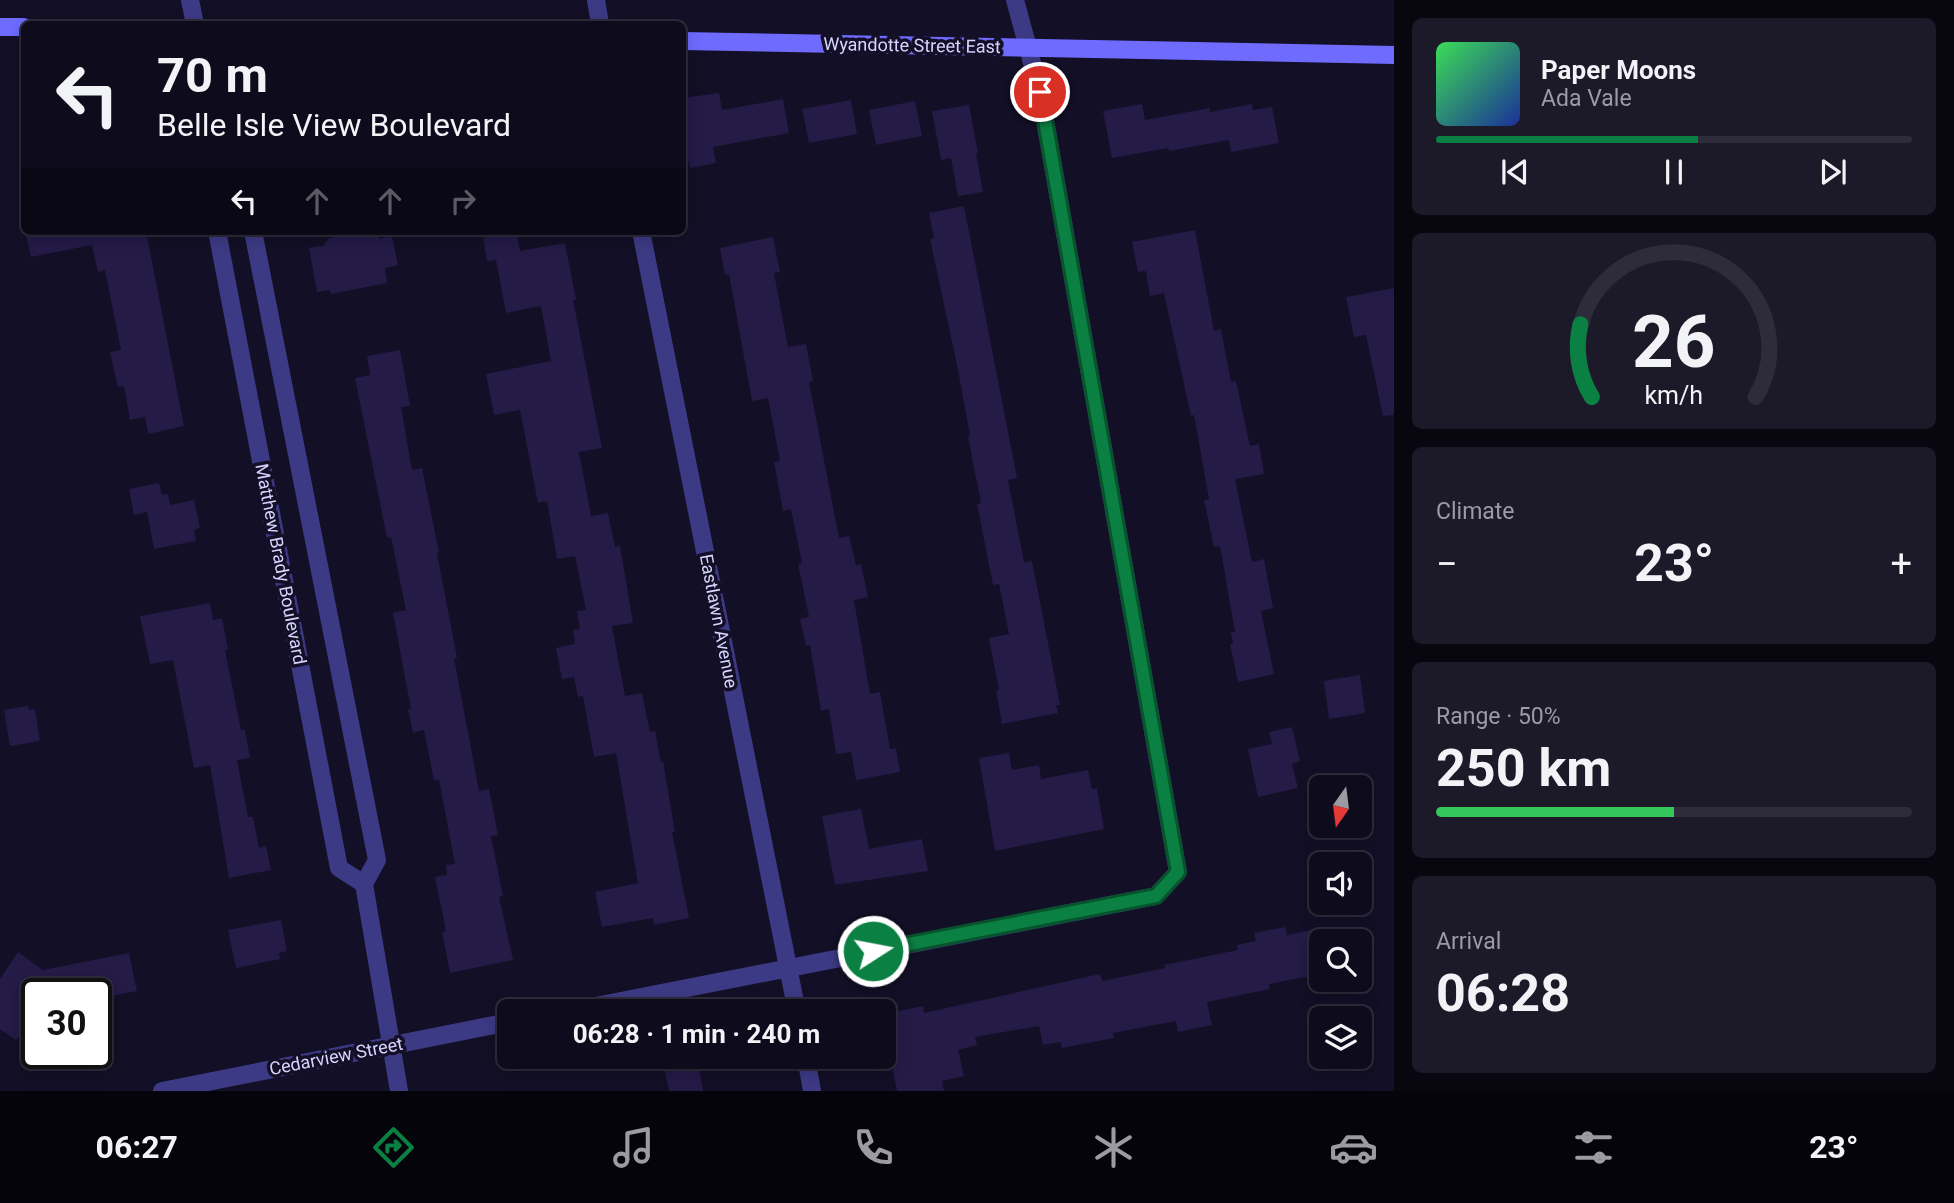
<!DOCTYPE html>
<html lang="en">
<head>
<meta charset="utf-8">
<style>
	:root { --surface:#0e0b1c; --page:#1c1929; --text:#f1f3f6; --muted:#9b9ba3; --line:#2e2b3b; --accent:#0b8043 }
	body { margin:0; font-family:Roboto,sans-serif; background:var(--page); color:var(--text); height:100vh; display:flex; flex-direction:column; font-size:26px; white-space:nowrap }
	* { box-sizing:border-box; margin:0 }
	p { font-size:23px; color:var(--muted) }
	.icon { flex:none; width:38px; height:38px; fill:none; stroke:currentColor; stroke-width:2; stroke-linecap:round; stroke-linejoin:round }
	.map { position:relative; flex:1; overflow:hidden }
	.details { display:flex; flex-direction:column; gap:18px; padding:18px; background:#08060f; width:560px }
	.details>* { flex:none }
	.banner { position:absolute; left:21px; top:21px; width:665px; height:214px; border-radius:10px; box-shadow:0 4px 18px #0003,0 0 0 2px var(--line); background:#0e0b1c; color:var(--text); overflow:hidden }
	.needle { width:46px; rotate:194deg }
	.controls { position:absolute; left:1309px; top:775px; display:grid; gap:14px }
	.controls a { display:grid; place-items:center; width:63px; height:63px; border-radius:10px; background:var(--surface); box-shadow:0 4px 18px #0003,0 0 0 2px var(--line); font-size:35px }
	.speed { position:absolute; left:21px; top:978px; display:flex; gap:14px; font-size:35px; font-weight:700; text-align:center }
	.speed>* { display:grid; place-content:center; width:91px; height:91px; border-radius:50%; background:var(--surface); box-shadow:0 4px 18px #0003,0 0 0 2px var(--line); line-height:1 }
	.speed .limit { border:4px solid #111; border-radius:10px; background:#fff; color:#111 }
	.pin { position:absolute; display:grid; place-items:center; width:60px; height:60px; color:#fff; margin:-30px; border:4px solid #fff; border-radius:50%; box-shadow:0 2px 7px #0007 }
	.me { position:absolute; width:77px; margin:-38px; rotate:79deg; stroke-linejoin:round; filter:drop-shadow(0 0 5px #0008) }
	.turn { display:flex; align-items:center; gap:24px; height:147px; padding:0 21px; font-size:32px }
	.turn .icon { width:91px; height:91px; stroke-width:2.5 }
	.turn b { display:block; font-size:49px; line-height:60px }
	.lanes { display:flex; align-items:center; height:66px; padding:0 21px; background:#0003; justify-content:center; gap:35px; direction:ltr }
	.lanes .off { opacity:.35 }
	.big { font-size:52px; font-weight:700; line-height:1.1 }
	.details .tile { flex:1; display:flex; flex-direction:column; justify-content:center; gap:10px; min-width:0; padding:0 24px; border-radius:10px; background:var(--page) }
	.details .dial { align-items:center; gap:0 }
	.dial svg { height:182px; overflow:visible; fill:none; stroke:var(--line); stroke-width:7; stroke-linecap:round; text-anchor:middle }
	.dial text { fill:var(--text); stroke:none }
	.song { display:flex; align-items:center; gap:21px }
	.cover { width:84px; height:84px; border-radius:10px; background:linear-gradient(135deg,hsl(130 70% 55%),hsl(230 70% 35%)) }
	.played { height:7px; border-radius:4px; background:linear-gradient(90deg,var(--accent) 55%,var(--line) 55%) }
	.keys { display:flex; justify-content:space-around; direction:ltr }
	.heat { display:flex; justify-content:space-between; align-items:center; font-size:38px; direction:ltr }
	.charge { height:10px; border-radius:5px; background:linear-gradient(90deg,#34c759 50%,var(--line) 0) }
	.trip { position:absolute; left:497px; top:999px; width:399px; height:70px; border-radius:10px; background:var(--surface); box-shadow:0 4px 18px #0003,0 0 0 2px var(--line); font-weight:700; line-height:70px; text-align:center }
	.dock { display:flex; height:112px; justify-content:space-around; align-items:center; background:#06040b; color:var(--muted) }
	.dock .icon { width:49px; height:49px }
	.dock .selected { color:var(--accent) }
	.dock b { font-size:32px; color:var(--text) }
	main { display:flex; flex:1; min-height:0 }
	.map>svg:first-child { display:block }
</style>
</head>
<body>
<main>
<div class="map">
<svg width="1394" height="1091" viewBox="0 0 1394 1091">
	<rect width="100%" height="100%" fill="#130f26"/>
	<g fill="#241b47">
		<path d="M719 93 722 110 783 99 789 133 713 147 716 163 690 168 682 130V98Z"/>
		<path d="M851 100 857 134 809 143 802 109Z"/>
		<path d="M915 101 922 136 876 145 869 110Z"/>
		<path d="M1142 104 1145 120 1210 108V112L1252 104 1253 110 1272 107 1279 143 1231 152 1229 140 1169 151 1168 148 1112 158 1103 111Z"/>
		<path d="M969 105 978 153H976L983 192 958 196 951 158 941 160 932 111Z"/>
		<path d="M964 206 1017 478 1008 480 1024 562 1032 561 1060 705H1056L1058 713 1002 724 996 691 999 690 989 638 1009 634 999 584 993 585 977 504 981 503 968 437 970 436 958 370 930 239 934 238 929 213Z"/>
		<path d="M1195 230 1214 331 1221 329 1231 382 1236 381 1250 446 1259 444 1264 474 1235 479 1252 562 1264 559 1273 608 1261 611 1274 674 1238 682 1230 644H1233L1231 632H1235L1220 546 1214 547 1204 500 1209 499 1194 415 1191 416 1164 293 1150 296 1146 271 1138 272 1132 242Z"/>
		<path d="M25 231H101V235L120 231H146L184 426 148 434 145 417 130 420 124 386 118 387 110 352 121 350 105 270 98 272 92 245 31 257Z"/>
		<path d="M377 231 379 239 392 236 398 265 385 268 387 283 331 294 330 290 317 292 309 248 323 246 329 238Z"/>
		<path d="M516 231 520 251 565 243 576 300H573L602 448 579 452 591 516 608 513 615 547 620 546 633 623 612 626 625 696 642 693 650 732 655 731 661 762 663 761 675 832H672L689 918 654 925 653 918 602 927 595 892 638 883 616 753 594 757 583 696 578 697 574 677 562 679 556 648 575 644 573 630 580 629 577 611 586 610 575 556 557 559 547 501 538 503 520 410 494 415 486 374 551 361 541 306 506 313 496 260 487 261 483 236Z"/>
		<path d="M773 237 780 272 774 273 788 347 806 344 813 381 809 382 839 538 849 536 856 565 861 564 868 597 854 600 870 694 880 692 890 749 896 748 900 772 856 780 851 752 836 754 829 709 821 711 810 645 806 646 800 619 809 617 798 564 802 563 791 509 783 511 774 462 780 461 768 398 752 401 729 274 725 275 720 248Z"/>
		<path d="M1394 288V415L1383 416 1366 335 1354 337 1346 297Z"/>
		<path d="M400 350 410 406 401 407 412 470 422 468 439 552 437 553 457 658H454L479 791 489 789 498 835 491 836 503 896 499 897 513 960 450 973 442 932 446 931 435 877 447 875 446 865 455 864 439 780 434 781 424 730 413 733 408 709H411L393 613 406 610 391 537 387 538 355 378 370 375 367 356Z"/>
		<path d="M159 483 162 495 168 494 170 505 194 500 200 528 194 530 196 541 154 549 147 512 134 515 129 489Z"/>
		<path d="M210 603 213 620 222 618 228 649 225 650 241 730H245L250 758 237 760 248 817H253L259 848 266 846 271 870 229 878 210 765 194 768 173 660 150 664 140 616Z"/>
		<path d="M1360 675 1365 713 1329 719 1324 681Z"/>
		<path d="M28 706 29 710 35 709 40 741 10 746 4 710Z"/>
		<path d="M1292 727 1300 761 1292 764 1298 788 1258 797 1248 749 1272 744 1269 732Z"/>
		<path d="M1009 753 1012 770 1039 765 1041 779 1088 770 1092 789 1097 788 1104 829 995 851 979 758Z"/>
		<path d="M861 809 869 849 922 839 928 871 835 885 822 816Z"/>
		<path d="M281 920 287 951 279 953 280 959 236 968 228 930Z"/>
		<path d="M1285 927 1287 935 1316 929 1321 957V974L1269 984 1270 989 1207 1002 1212 1025 1178 1032 1176 1021 1113 1033 1114 1038 1062 1048 1061 1042 1043 1045 1039 1026 975 1037 977 1045 958 1050 964 1076 942 1081 944 1091H897L884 1026V1014L923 1006 924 1013 1100 974 1102 981 1165 968 1164 965 1238 950 1237 945 1256 941 1254 933Z"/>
		<path d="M18 952 43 970 129 953 137 991 96 999V994H37V1010L16 1040 0 1029V979Z"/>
		<path d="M662 1057H697L703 1091H669Z"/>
	</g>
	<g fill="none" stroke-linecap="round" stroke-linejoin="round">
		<g stroke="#3d3a85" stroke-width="18">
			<path d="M190 0 195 24"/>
			<path d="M596 0 600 24"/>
			<path d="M217 231 339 868 364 884"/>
			<path d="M253 231 377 860 364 884 399 1091"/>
			<path d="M641 231 797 1012"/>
			<path d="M565 1012 1156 896 1178 872 1040 92 1015 0"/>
			<path d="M806 1057 812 1091"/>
			<path d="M162 1091 509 1022"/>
		</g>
		<g stroke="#6f6bff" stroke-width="18">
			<path d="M0 27H24"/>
			<path d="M682 41 1394 55"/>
		</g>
	</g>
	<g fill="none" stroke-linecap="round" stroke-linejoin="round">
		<defs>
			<path id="route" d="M873 951 1156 896 1178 872 1040 92"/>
		</defs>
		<use href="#route" stroke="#07532c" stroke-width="18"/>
		<use href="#route" stroke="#0b8043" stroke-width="12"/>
	</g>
	<g text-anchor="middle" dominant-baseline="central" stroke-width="7" stroke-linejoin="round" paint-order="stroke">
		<g font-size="18" fill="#d9d4ff" stroke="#130f26">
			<text transform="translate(912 45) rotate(1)">Wyandotte Street East</text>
			<text transform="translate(281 564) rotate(79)">Matthew Brady Boulevard</text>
			<text transform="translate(719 621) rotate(79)">Eastlawn Avenue</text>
			<text transform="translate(336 1056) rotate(-11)">Cedarview Street</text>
		</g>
	</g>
</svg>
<div class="controls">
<a><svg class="needle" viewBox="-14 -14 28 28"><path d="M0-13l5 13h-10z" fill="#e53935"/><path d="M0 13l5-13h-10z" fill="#9b9ba3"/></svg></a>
<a><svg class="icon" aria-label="sound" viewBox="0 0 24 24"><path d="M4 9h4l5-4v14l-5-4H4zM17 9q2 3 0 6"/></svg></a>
<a><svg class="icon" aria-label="search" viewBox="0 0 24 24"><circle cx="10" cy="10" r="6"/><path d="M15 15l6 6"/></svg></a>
<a><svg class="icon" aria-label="layers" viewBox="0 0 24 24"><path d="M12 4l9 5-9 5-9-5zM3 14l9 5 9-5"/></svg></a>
</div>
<div class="speed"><div class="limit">30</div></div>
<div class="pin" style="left:1040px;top:92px;background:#d93025"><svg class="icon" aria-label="arrive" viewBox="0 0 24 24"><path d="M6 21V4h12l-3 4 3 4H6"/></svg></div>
<svg class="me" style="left:873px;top:951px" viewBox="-20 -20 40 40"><circle r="17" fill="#0b8043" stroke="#fff" stroke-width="3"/><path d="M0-11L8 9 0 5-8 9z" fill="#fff"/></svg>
<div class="trip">06:28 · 1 min · 240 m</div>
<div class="banner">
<div class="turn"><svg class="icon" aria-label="left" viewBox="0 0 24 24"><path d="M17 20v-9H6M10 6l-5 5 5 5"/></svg><div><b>70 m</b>Belle Isle View Boulevard</div></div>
<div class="lanes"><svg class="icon" aria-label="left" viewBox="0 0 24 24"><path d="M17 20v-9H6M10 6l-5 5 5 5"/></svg><svg class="icon off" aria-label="ahead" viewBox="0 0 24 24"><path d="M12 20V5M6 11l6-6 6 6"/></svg><svg class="icon off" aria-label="ahead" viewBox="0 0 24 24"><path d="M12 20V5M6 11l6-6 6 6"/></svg><svg class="icon off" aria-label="right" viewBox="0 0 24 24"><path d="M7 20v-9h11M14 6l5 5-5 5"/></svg></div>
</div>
</div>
<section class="details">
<div class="tile">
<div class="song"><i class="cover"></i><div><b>Paper Moons</b><p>Ada Vale</p></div></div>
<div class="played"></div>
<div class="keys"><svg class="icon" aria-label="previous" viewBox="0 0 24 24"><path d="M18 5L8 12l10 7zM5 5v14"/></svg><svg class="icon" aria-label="pause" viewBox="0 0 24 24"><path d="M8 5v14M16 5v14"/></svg><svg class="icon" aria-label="next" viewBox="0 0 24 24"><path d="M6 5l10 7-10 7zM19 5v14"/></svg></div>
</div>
<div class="tile dial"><svg viewBox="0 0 100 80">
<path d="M14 69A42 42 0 1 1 86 69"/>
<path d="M14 69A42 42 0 0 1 9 37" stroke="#0b8043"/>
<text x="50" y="56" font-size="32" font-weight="700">26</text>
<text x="50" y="72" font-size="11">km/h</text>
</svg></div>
<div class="tile"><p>Climate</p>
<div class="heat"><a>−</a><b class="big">23°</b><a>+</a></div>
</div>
<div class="tile"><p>Range · 50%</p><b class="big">250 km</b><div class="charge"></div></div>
<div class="tile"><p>Arrival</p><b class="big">06:28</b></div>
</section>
</main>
<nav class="dock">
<b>06:27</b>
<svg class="icon selected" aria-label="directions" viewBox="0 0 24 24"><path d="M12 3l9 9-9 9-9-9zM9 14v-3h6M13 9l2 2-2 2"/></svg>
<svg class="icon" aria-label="music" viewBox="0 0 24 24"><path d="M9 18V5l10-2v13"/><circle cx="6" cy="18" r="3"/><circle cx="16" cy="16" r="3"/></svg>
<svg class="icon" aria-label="phone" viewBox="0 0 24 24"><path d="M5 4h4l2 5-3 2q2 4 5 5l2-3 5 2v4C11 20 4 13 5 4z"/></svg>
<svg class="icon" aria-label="climate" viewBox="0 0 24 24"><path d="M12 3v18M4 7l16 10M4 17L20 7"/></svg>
<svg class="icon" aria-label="car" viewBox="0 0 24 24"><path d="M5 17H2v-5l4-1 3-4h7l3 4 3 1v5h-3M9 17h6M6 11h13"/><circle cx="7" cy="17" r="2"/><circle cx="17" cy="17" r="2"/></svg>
<svg class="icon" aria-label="filters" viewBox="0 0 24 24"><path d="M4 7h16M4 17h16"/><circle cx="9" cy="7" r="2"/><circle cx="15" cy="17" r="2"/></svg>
<b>23°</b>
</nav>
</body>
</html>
